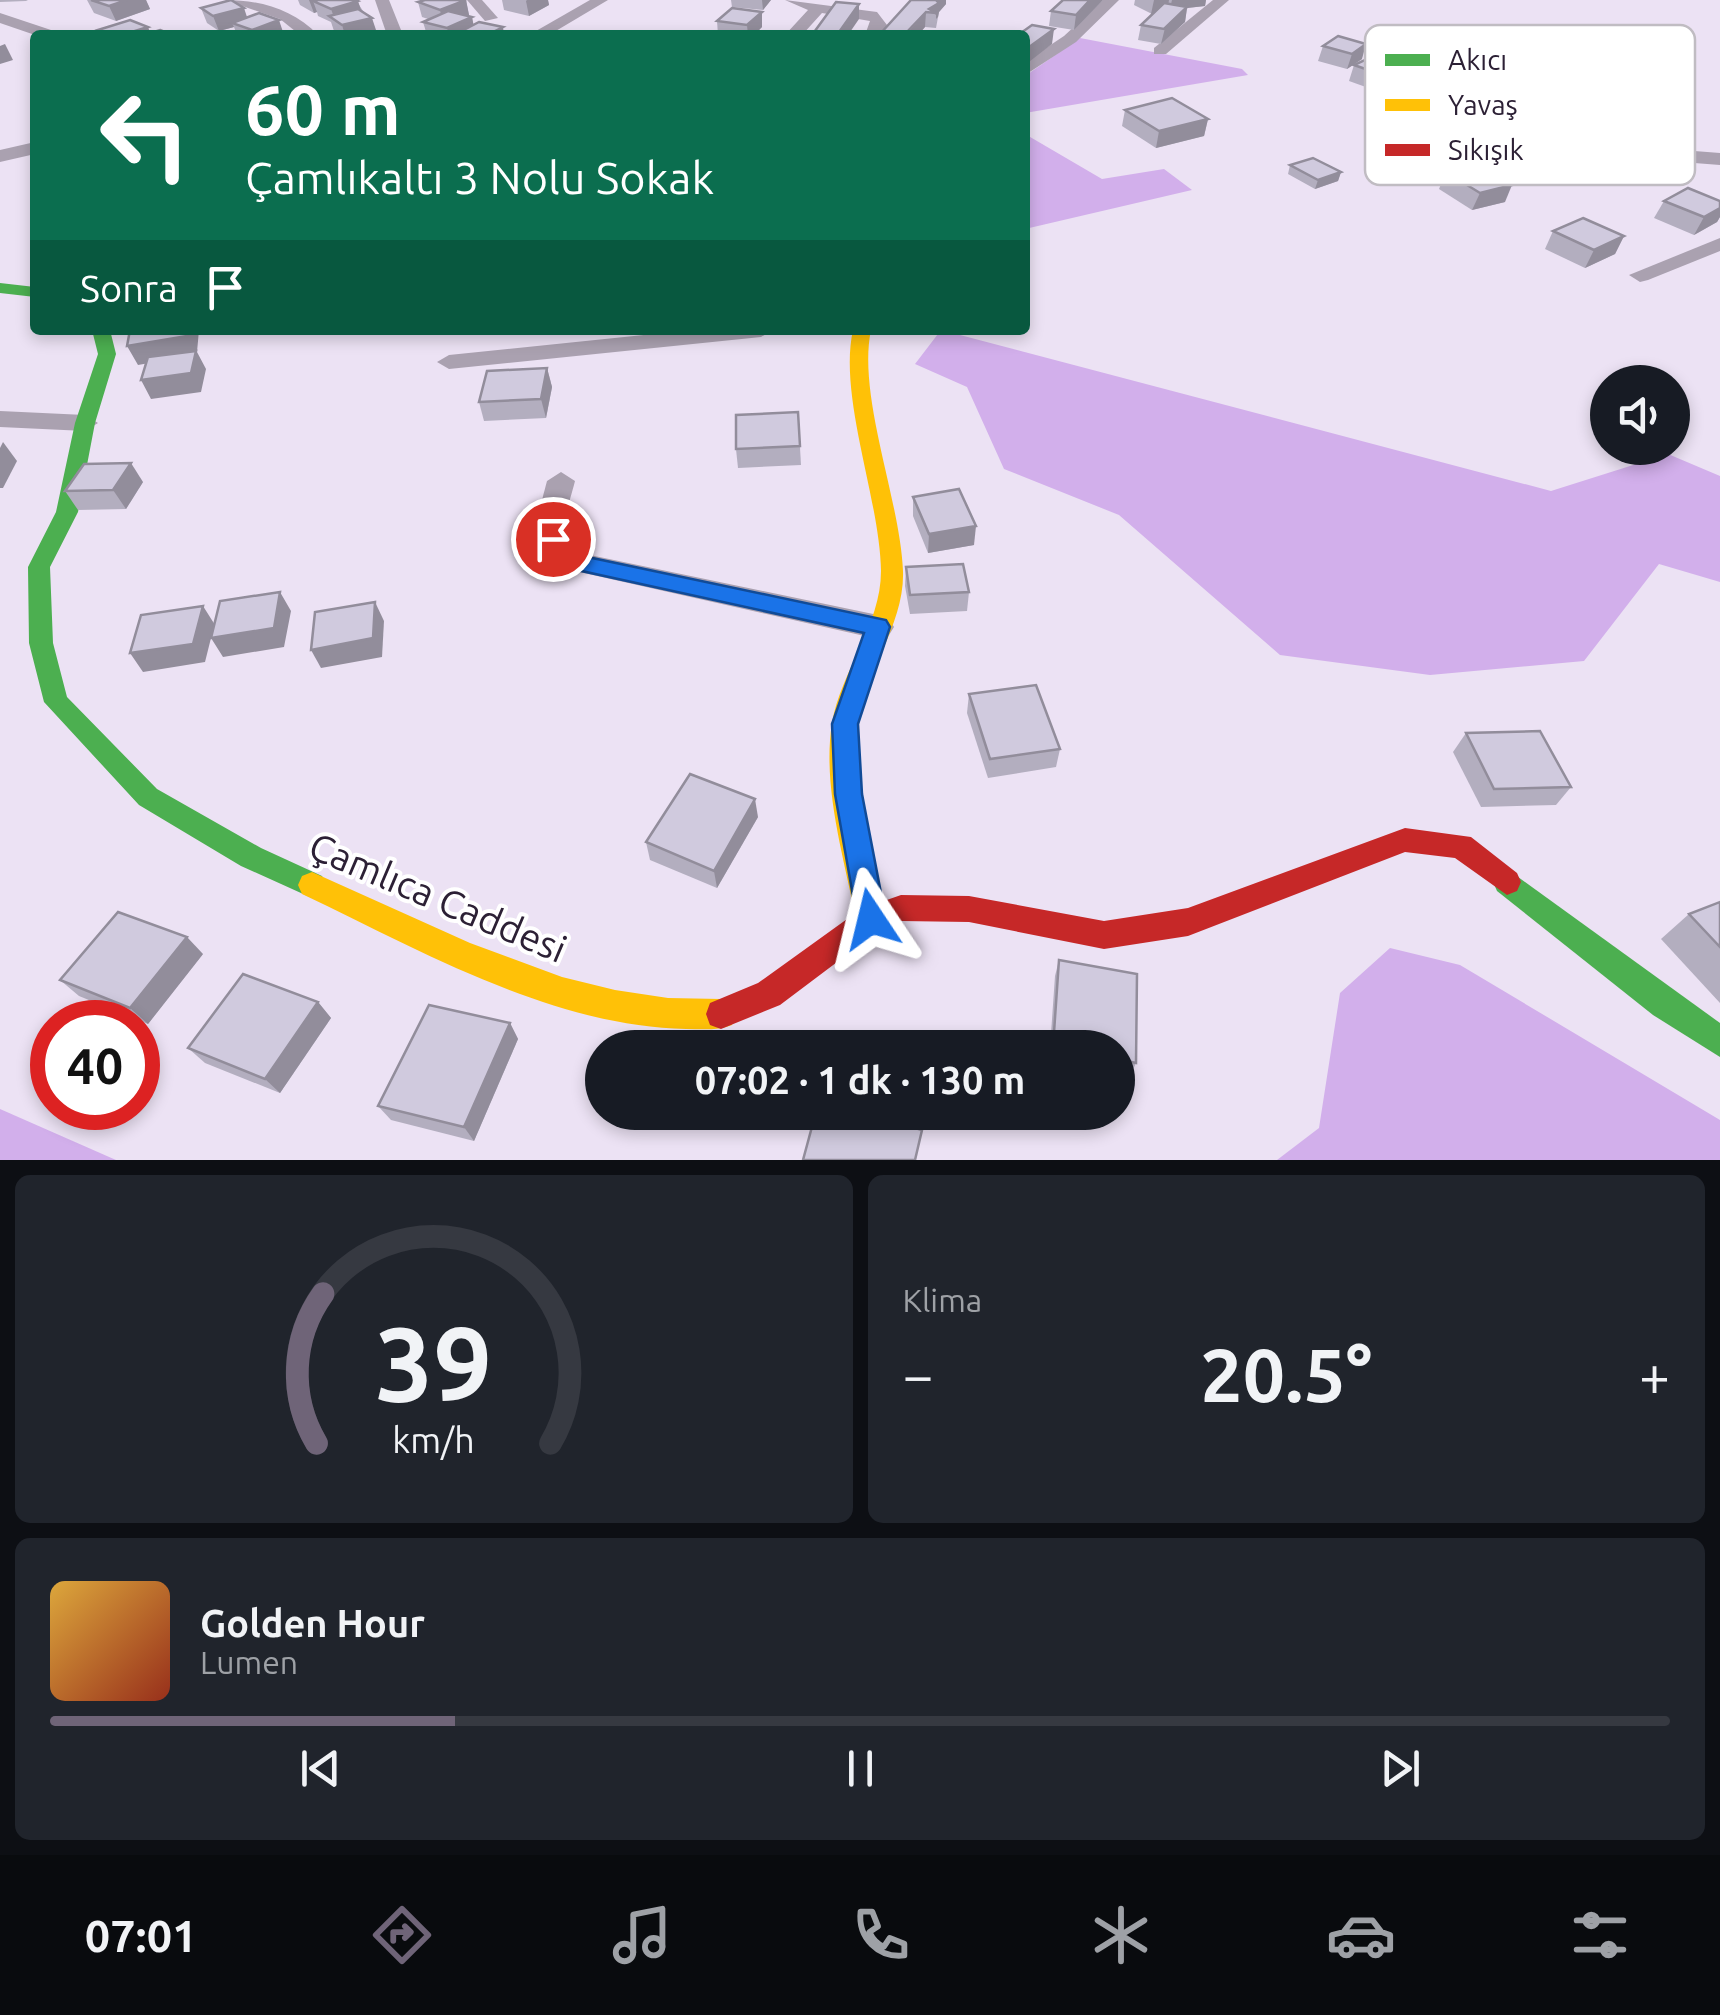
<!DOCTYPE html>
<html lang="tr">
<head>
<meta charset="utf-8">
<style>
	:root { --surface:#171b24; --page:#20242c; --text:#f1f3f6; --muted:#9ea1a6; --line:#363941; --accent:#6f6478 }
	body { margin:0; font-family:Ubuntu,sans-serif; background:var(--page); color:var(--text); height:100vh; display:flex; flex-direction:column; font-size:38px; white-space:nowrap }
	* { box-sizing:border-box; margin:0 }
	p { font-size:32px; color:var(--muted) }
	.icon { flex:none; width:55px; height:55px; fill:none; stroke:currentColor; stroke-width:2; stroke-linecap:round; stroke-linejoin:round }
	.map { position:relative; height:1160px; overflow:hidden }
	.side { display:flex; flex-direction:column; gap:15px; padding:15px; background:#0d0f14; flex:1 }
	.side>* { flex:none }
	.top-card { position:absolute; left:30px; top:30px; width:1000px; height:305px; border-radius:10px; box-shadow:0 5px 15px #0003; background:#0b6e4f; color:#fff; overflow:hidden }
	.fabs { position:absolute; left:1590px; top:365px; display:grid; gap:20px }
	.fabs a { display:grid; place-items:center; width:100px; height:100px; border-radius:50%; background:var(--surface); box-shadow:0 5px 15px #0003; font-size:50px }
	.speed { position:absolute; left:30px; top:1000px; display:flex; gap:20px; font-size:50px; font-weight:700; text-align:center }
	.speed>* { display:grid; place-content:center; width:130px; height:130px; border-radius:50%; background:var(--surface); box-shadow:0 5px 15px #0003; line-height:1 }
	.speed .limit { border:15px solid #d22; background:#fff; color:#111 }
	.pin { position:absolute; display:grid; place-items:center; width:85px; height:85px; color:#fff; margin:-42px; border:5px solid #fff; border-radius:50%; box-shadow:0 2px 10px #0007 }
	.me { position:absolute; width:110px; margin:-55px; rotate:350deg; stroke-linejoin:round; filter:drop-shadow(0 0 8px #0008) }
	.turn { display:flex; align-items:center; gap:35px; height:210px; padding:0 50px; font-size:45px }
	.turn .icon { width:130px; height:130px; stroke-width:2.5 }
	.turn b { display:block; font-size:70px; line-height:85px }
	.then { display:flex; align-items:center; height:95px; padding:0 50px; background:#0003; gap:20px; font-size:38px }
	.big { font-size:75px; font-weight:700; line-height:1.1 }
	.side .card { flex:1; display:flex; flex-direction:column; justify-content:center; gap:15px; min-width:0; padding:0 35px; border-radius:15px; background:var(--page) }
	.side .dial { align-items:center; gap:0 }
	.dial svg { height:260px; overflow:visible; fill:none; stroke:var(--line); stroke-width:7; stroke-linecap:round; text-anchor:middle }
	.dial text { fill:var(--text); stroke:none }
	.song { display:flex; align-items:center; gap:30px }
	.cover { width:120px; height:120px; border-radius:15px; background:linear-gradient(135deg,hsl(40 70% 55%),hsl(10 70% 35%)) }
	.played { height:10px; border-radius:5px; background:linear-gradient(90deg,var(--accent) 25%,var(--line) 25%) }
	.keys { display:flex; justify-content:space-around; direction:ltr }
	.heat { display:flex; justify-content:space-between; align-items:center; font-size:55px; direction:ltr }
	.side .tiles { flex:1; display:grid; gap:15px; grid-template-columns:1fr 1fr }
	.card:last-child { grid-column:span 2 }
	.trip { position:absolute; left:585px; top:1030px; width:550px; height:100px; border-radius:50px; background:var(--surface); box-shadow:0 5px 15px #0003; font-weight:700; line-height:100px; text-align:center }
	.dock { display:flex; height:160px; justify-content:space-around; align-items:center; background:#090b0e; color:var(--muted) }
	.dock .icon { width:70px; height:70px }
	.dock .on { color:var(--accent) }
	.dock b { font-size:45px; color:var(--text) }
	.map>svg:first-child { display:block }
</style>
</head>
<body>
<div class="map">
<svg width="1720" height="1160" viewBox="0 0 1720 1160">
	<rect width="100%" height="100%" fill="#ece2f4"/>
	<g fill="#d2afeb">
		<path d="M1080 38 1242 69 1248 75 1025 113V76Z"/>
		<path d="M1025 134 1102 179 1164 169 1192 190 1025 229Z"/>
		<path d="M941 330 1551 491 1668 454 1720 476V582L1659 564 1584 661 1430 675 1280 655 1119 515 1004 469 967 387 915 364Z"/>
		<path d="M1390 948 1460 965 1720 1120V1160H1277L1319 1128 1340 993Z"/>
		<path d="M0 1109 116 1160H0Z"/>
	</g>
	<g fill="none" stroke-linecap="round" stroke-linejoin="round">
		<g fill="#aaa1b0" fill-rule="evenodd">
			<path d="M225 0C260 0 293 9 318 35H300L280 19Z"/>
			<path d="M375 0H389L403 35H387Z"/>
			<path d="M467 0H482L498 18 485 21Z"/>
			<path d="M590 0H608L549 35H529Z"/>
			<path d="M785 0 877 12 887 25 881 35H865L870 21 822 13 802 35H785L808 10Z"/>
			<path d="M1103 0H1119L1076 42 1025 75V62L1064 36Z"/>
			<path d="M1213 0H1229L1166 54H1154V48Z"/>
			<path d="M0 13 57 32 59 35H35L0 23Z"/>
			<path d="M35 142V154L0 162V150Z"/>
			<path d="M1400 146 1643 147 1720 153V165L1643 159 1393 156 1391 152Z"/>
			<path d="M1720 238V251L1648 280 1640 282 1629 275Z"/>
			<path d="M692 330H773L761 337 449 369 437 362 449 355Z"/>
			<path d="M0 411 85 415 98 423 85 431 0 427Z"/>
			<path d="M561 472 575 481C566 516 558 526 585 554L878 615 889 619 894 627 889 635 878 639 566 569C531 534 535 527 547 481Z"/>
		</g>
		<g fill="#4caf50" fill-rule="evenodd">
			<path d="M0 283 35 287V297L0 293Z"/>
			<path d="M92 330H110L116 354 95 423 78 512 50 567 53 643 67 697 157 789 261 848 322 876 326 885 322 894 312 898 241 866 139 805 44 702 29 643 28 567 56 512 75 423 98 354Z"/>
			<path d="M1507 869 1720 1023V1057L1653 1015 1497 891 1493 882 1497 873Z"/>
		</g>
		<g fill="#ffc107" fill-rule="evenodd">
			<path d="M853 330H871C857 396 900 499 903 571 905 624 865 671 858 724 848 788 872 857 886 919L881 929 871 933 861 929 856 919C844 857 822 787 832 723 841 671 881 625 881 571 880 499 838 397 853 330Z"/>
			<path d="M312 872 470 943 562 977 615 990 668 998 721 999 732 1003 736 1014 732 1025C717 1031 702 1029 686 1029 551 1026 422 951 302 894L298 885 302 876Z"/>
		</g>
		<path fill="#c62828" fill-rule="evenodd" d="M1405 828 1471 837 1517 873 1521 882 1517 891 1507 895 1455 858 1405 852 1188 936 1104 949 969 922 901 921 881 929 780 1005 721 1029 710 1025 706 1014 710 1003 758 983 861 909 901 895 969 896 1104 921 1188 908Z"/>
	</g>
	<g fill="#b3aebf">
		<path d="M0 0H28L26 1 0 2Z"/>
		<path d="M87 0H146L150 9 116 21 94 13Z"/>
		<path d="M298 0H356L377 33 370 35H340L334 31 331 22 318 16 317 12 314 13 300 5Z"/>
		<path d="M466 0 469 15 466 16 472 17 473 25 504 35H427L423 22 428 19 422 17 418 2Z"/>
		<path d="M502 0H548L549 5 529 16 504 10Z"/>
		<path d="M731 0H771L763 10 732 7Z"/>
		<path d="M911 0 946 4 939 12 936 28 925 27 918 35H880Z"/>
		<path d="M1103 0 1074 30 1049 26 1051 11Z"/>
		<path d="M1135 0H1206L1205 6 1187 8 1185 22 1161 44 1138 40 1141 25 1152 14 1134 5Z"/>
		<path d="M201 8 247 18 290 35H237L234 27 219 31 207 23Z"/>
		<path d="M762 12V27L754 35H718L717 21Z"/>
		<path d="M1338 36 1362 59 1347 69 1318 61 1323 46Z"/>
		<path d="M1354 65 1421 81 1391 96 1349 81Z"/>
		<path d="M1405 89 1458 114 1424 120 1400 105Z"/>
		<path d="M1125 110 1208 119 1204 136 1156 148 1122 126Z"/>
		<path d="M1535 149 1600 158 1592 175 1567 184 1527 166Z"/>
		<path d="M1290 165 1341 172 1338 181 1315 189 1288 174Z"/>
		<path d="M1446 172 1505 202 1472 210 1439 189Z"/>
		<path d="M1664 201H1720V217L1717 222 1694 235 1654 218Z"/>
		<path d="M1553 231 1624 236 1615 254 1585 268 1545 249Z"/>
		<path d="M547 368 552 387 546 418 484 421 479 402Z"/>
		<path d="M798 412 801 465 738 468 736 449Z"/>
		<path d="M143 482 126 509 78 510 65 491Z"/>
		<path d="M913 497 974 545 928 553 913 516Z"/>
		<path d="M906 567 969 592 967 611 910 614 905 586Z"/>
		<path d="M969 694 1060 749 1056 767 988 778 967 713Z"/>
		<path d="M1466 733 1571 787 1556 805 1481 807 1453 752Z"/>
		<path d="M758 817 717 888 650 860 646 842Z"/>
		<path d="M1720 902V1003L1661 939 1689 914Z"/>
		<path d="M203 954 148 1024 79 996 60 980Z"/>
		<path d="M1059 960 1136 1063 1129 1078 1118 1075V1048H1050L1055 976Z"/>
		<path d="M318 1002 331 1018 280 1093 205 1063 188 1048Z"/>
		<path d="M510 1023 518 1039 474 1141 391 1120 378 1106Z"/>
	</g>
	<g fill="#928d9b">
		<path d="M127 0H146L150 9 116 21 109 6Z"/>
		<path d="M309 0H339L313 1 317 12 314 13Z"/>
		<path d="M466 0 469 15 443 24 440 10Z"/>
		<path d="M527 0H548L549 5 529 16 526 1Z"/>
		<path d="M762 0H771L763 10Z"/>
		<path d="M936 0H946V4L939 12 938 17 936 19V14L935 15V13L929 9Z"/>
		<path d="M1090 0H1103L1074 30 1076 15Z"/>
		<path d="M1154 0H1169L1167 11 1151 14Z"/>
		<path d="M1172 0H1206L1205 6 1187 8 1185 22 1161 44Z"/>
		<path d="M358 1 363 16 335 20 331 9Z"/>
		<path d="M859 4V19L848 35H837Z"/>
		<path d="M244 8 249 23H232L234 27 219 31 213 16Z"/>
		<path d="M762 12V27L754 35H748L747 25Z"/>
		<path d="M926 12 925 27 918 35H906Z"/>
		<path d="M472 17 475 32 458 33 459 35H449L447 28Z"/>
		<path d="M372 18 377 33 367 35H345L342 25Z"/>
		<path d="M279 20 284 35H254L252 30Z"/>
		<path d="M148 27 151 35H122Z"/>
		<path d="M503 27 504 35H487Z"/>
		<path d="M1054 29 1052 44 1025 65V50Z"/>
		<path d="M5 44 13 60 0 64V46Z"/>
		<path d="M1366 44 1362 59 1347 69 1352 54Z"/>
		<path d="M1427 66 1421 81 1391 96 1397 80Z"/>
		<path d="M1464 97 1458 114 1424 120 1430 104Z"/>
		<path d="M1208 119 1204 136 1156 148 1159 131Z"/>
		<path d="M1600 158 1592 175 1567 184 1575 167Z"/>
		<path d="M1341 172 1338 181 1315 189 1318 180Z"/>
		<path d="M1512 185 1505 202 1472 210 1480 193Z"/>
		<path d="M1720 208V217L1717 222 1694 235 1704 217Z"/>
		<path d="M1624 236 1615 254 1585 268 1594 250Z"/>
		<path d="M188 330H199L197 352 206 369 201 392 151 399 141 380 195 355 138 365 127 346Z"/>
		<path d="M547 368 552 387 546 418 541 399Z"/>
		<path d="M3 442 17 461 3 488H0V448Z"/>
		<path d="M131 463 143 482 126 509 113 490Z"/>
		<path d="M976 526 974 545 928 553 929 534Z"/>
		<path d="M280 592 291 611 284 647 223 657 211 638 205 662 143 672 130 653 203 606 215 625Z"/>
		<path d="M375 602 384 621 382 657 321 668 311 650Z"/>
		<path d="M755 799 758 817 717 888 714 871Z"/>
		<path d="M187 937 203 954 148 1024 130 1008Z"/>
		<path d="M318 1002 331 1018 280 1093 265 1079Z"/>
		<path d="M510 1023 518 1039 474 1141 464 1127Z"/>
	</g>
	<g fill="#d0cade" stroke="#928d9b" stroke-width="2.5">
		<path d="M91 0H127L109 6Z"/>
		<path d="M231 0 244 8 213 16 201 8Z"/>
		<path d="M318 0H356L358 1 331 9 313 1Z"/>
		<path d="M425 0H466L440 10 418 2Z"/>
		<path d="M911 0H936L939 3 929 9 936 13 926 12 906 33 909 35 880 34Z"/>
		<path d="M1063 0H1090L1076 15 1051 11Z"/>
		<path d="M836 2 859 4 837 35H812Z"/>
		<path d="M1164 3 1187 7 1164 29 1141 25Z"/>
		<path d="M732 8 762 12 747 25 717 21Z"/>
		<path d="M358 9 372 18 342 25 329 16Z"/>
		<path d="M448 11 472 17 447 28 423 22Z"/>
		<path d="M259 13 279 20 252 30 232 23Z"/>
		<path d="M130 20 148 27 122 35H110L98 30Z"/>
		<path d="M479 22 503 27 487 35H469L458 33Z"/>
		<path d="M1032 25 1054 29 1025 50V35H1018Z"/>
		<path d="M277 29 290 35H258Z"/>
		<path d="M160 30 172 35H144Z"/>
		<path d="M359 30 370 35H345Z"/>
		<path d="M1338 36 1366 44 1352 54 1323 46Z"/>
		<path d="M1384 51 1427 66 1397 80 1354 65Z"/>
		<path d="M1172 98 1208 119 1159 131 1125 110Z"/>
		<path d="M1313 158 1341 172 1318 180 1290 165Z"/>
		<path d="M1477 165 1512 185 1480 193 1446 172Z"/>
		<path d="M1688 188 1720 201V208L1704 217 1664 201Z"/>
		<path d="M1583 218 1624 236 1594 250 1553 231Z"/>
		<path d="M130 330H188L187 336 127 346Z"/>
		<path d="M196 351 191 373 141 380 148 357Z"/>
		<path d="M547 368 541 399 479 402 487 371Z"/>
		<path d="M798 412 800 446 736 449V415Z"/>
		<path d="M131 463 113 490 65 491 84 464Z"/>
		<path d="M959 489 976 526 929 534 913 497Z"/>
		<path d="M963 564 969 592 910 595 906 567Z"/>
		<path d="M280 592 274 628 211 638 220 601Z"/>
		<path d="M375 602 373 638 311 650 315 612Z"/>
		<path d="M203 606 193 644 130 653 141 615Z"/>
		<path d="M1036 685 1060 749 990 759 969 694Z"/>
		<path d="M1540 731 1571 787 1494 789 1466 733Z"/>
		<path d="M690 774 755 799 714 871 646 842Z"/>
		<path d="M1720 902V947L1689 914Z"/>
		<path d="M118 912 187 937 130 1008 60 980Z"/>
		<path d="M1059 960 1137 974 1136 1063 1118 1059V1048L1053 1047Z"/>
		<path d="M243 974 318 1002 265 1079 188 1048Z"/>
		<path d="M429 1005 510 1023 464 1127 378 1106Z"/>
		<path d="M816 1112H859L922 1130 915 1160H803Z"/>
	</g>
	<path fill="#1a73e8" stroke="#114b97" stroke-width="2.5" d="M553 532 583 556 886 620 890 627 858 724 862 794 886 919 882 928 871 932 861 928 857 919 835 794 832 724 864 633 568 568 542 539Z"/>
	<g text-anchor="middle" dominant-baseline="central" stroke-width="8" stroke-linejoin="round" paint-order="stroke">
		<g font-size="38" fill="#2c2035" stroke="#fff">
			<text transform="translate(438 897) rotate(23)">Çamlıca Caddesi</text>
		</g>
	</g>
	<rect x="1365" y="25" width="330" height="160" rx="15" fill="#fff" stroke="#c0bcc2" stroke-width="2.5"/>
	<rect x="1385" y="54" width="45" height="12" fill="#4caf50"/>
	<rect x="1385" y="99" width="45" height="12" fill="#ffc107"/>
	<rect x="1385" y="144" width="45" height="12" fill="#c62828"/>
	<g font-size="28" fill="#2c2035">
		<text x="1448" y="70">Akıcı</text>
		<text x="1448" y="115">Yavaş</text>
		<text x="1448" y="160">Sıkışık</text>
	</g>
</svg>
<div class="fabs">
<a><svg class="icon" aria-label="sound" viewBox="0 0 24 24"><path d="M4 9h4l5-4v14l-5-4H4zM17 9q2 3 0 6"/></svg></a>
</div>
<div class="speed"><div class="limit">40</div></div>
<div class="pin" style="left:553px;top:539px;background:#d93025"><svg class="icon" aria-label="arrive" viewBox="0 0 24 24"><path d="M6 21V4h12l-3 4 3 4H6"/></svg></div>
<svg class="me" style="left:871px;top:919px" viewBox="-20 -20 40 40"><path d="M0-17L14 15 0 8-14 15z" fill="#1a73e8" stroke="#fff" stroke-width="4"/></svg>
<div class="trip">07:02 · 1 dk · 130 m</div>
<div class="top-card">
<div class="turn"><svg class="icon" aria-label="left" viewBox="0 0 24 24"><path d="M17 20v-9H6M10 6l-5 5 5 5"/></svg><div><b>60 m</b>Çamlıkaltı 3 Nolu Sokak</div></div>
<div class="then">Sonra<svg class="icon" aria-label="arrive" viewBox="0 0 24 24"><path d="M6 21V4h12l-3 4 3 4H6"/></svg></div>
</div>
</div>
<section class="side">
<div class="tiles">
<div class="card dial"><svg viewBox="0 0 100 80">
<path d="M14 69A42 42 0 1 1 86 69"/>
<path d="M14 69A42 42 0 0 1 16 23" stroke="#6f6478"/>
<text x="50" y="56" font-size="32" font-weight="700">39</text>
<text x="50" y="72" font-size="11">km/h</text>
</svg></div>
<div class="card"><p>Klima</p>
<div class="heat"><a>−</a><b class="big">20.5°</b><a>+</a></div>
</div>
<div class="card">
<div class="song"><i class="cover"></i><div><b>Golden Hour</b><p>Lumen</p></div></div>
<div class="played"></div>
<div class="keys"><svg class="icon" aria-label="previous" viewBox="0 0 24 24"><path d="M18 5L8 12l10 7zM5 5v14"/></svg><svg class="icon" aria-label="pause" viewBox="0 0 24 24"><path d="M8 5v14M16 5v14"/></svg><svg class="icon" aria-label="next" viewBox="0 0 24 24"><path d="M6 5l10 7-10 7zM19 5v14"/></svg></div>
</div>
</div>
</section>
<nav class="dock">
<b>07:01</b>
<svg class="icon on" aria-label="directions" viewBox="0 0 24 24"><path d="M12 3l9 9-9 9-9-9zM9 14v-3h6M13 9l2 2-2 2"/></svg>
<svg class="icon" aria-label="music" viewBox="0 0 24 24"><path d="M9 18V5l10-2v13"/><circle cx="6" cy="18" r="3"/><circle cx="16" cy="16" r="3"/></svg>
<svg class="icon" aria-label="phone" viewBox="0 0 24 24"><path d="M5 4h4l2 5-3 2q2 4 5 5l2-3 5 2v4C11 20 4 13 5 4z"/></svg>
<svg class="icon" aria-label="climate" viewBox="0 0 24 24"><path d="M12 3v18M4 7l16 10M4 17L20 7"/></svg>
<svg class="icon" aria-label="car" viewBox="0 0 24 24"><path d="M5 17H2v-5l4-1 3-4h7l3 4 3 1v5h-3M9 17h6M6 11h13"/><circle cx="7" cy="17" r="2"/><circle cx="17" cy="17" r="2"/></svg>
<svg class="icon" aria-label="filters" viewBox="0 0 24 24"><path d="M4 7h16M4 17h16"/><circle cx="9" cy="7" r="2"/><circle cx="15" cy="17" r="2"/></svg>
</nav>
</body>
</html>
